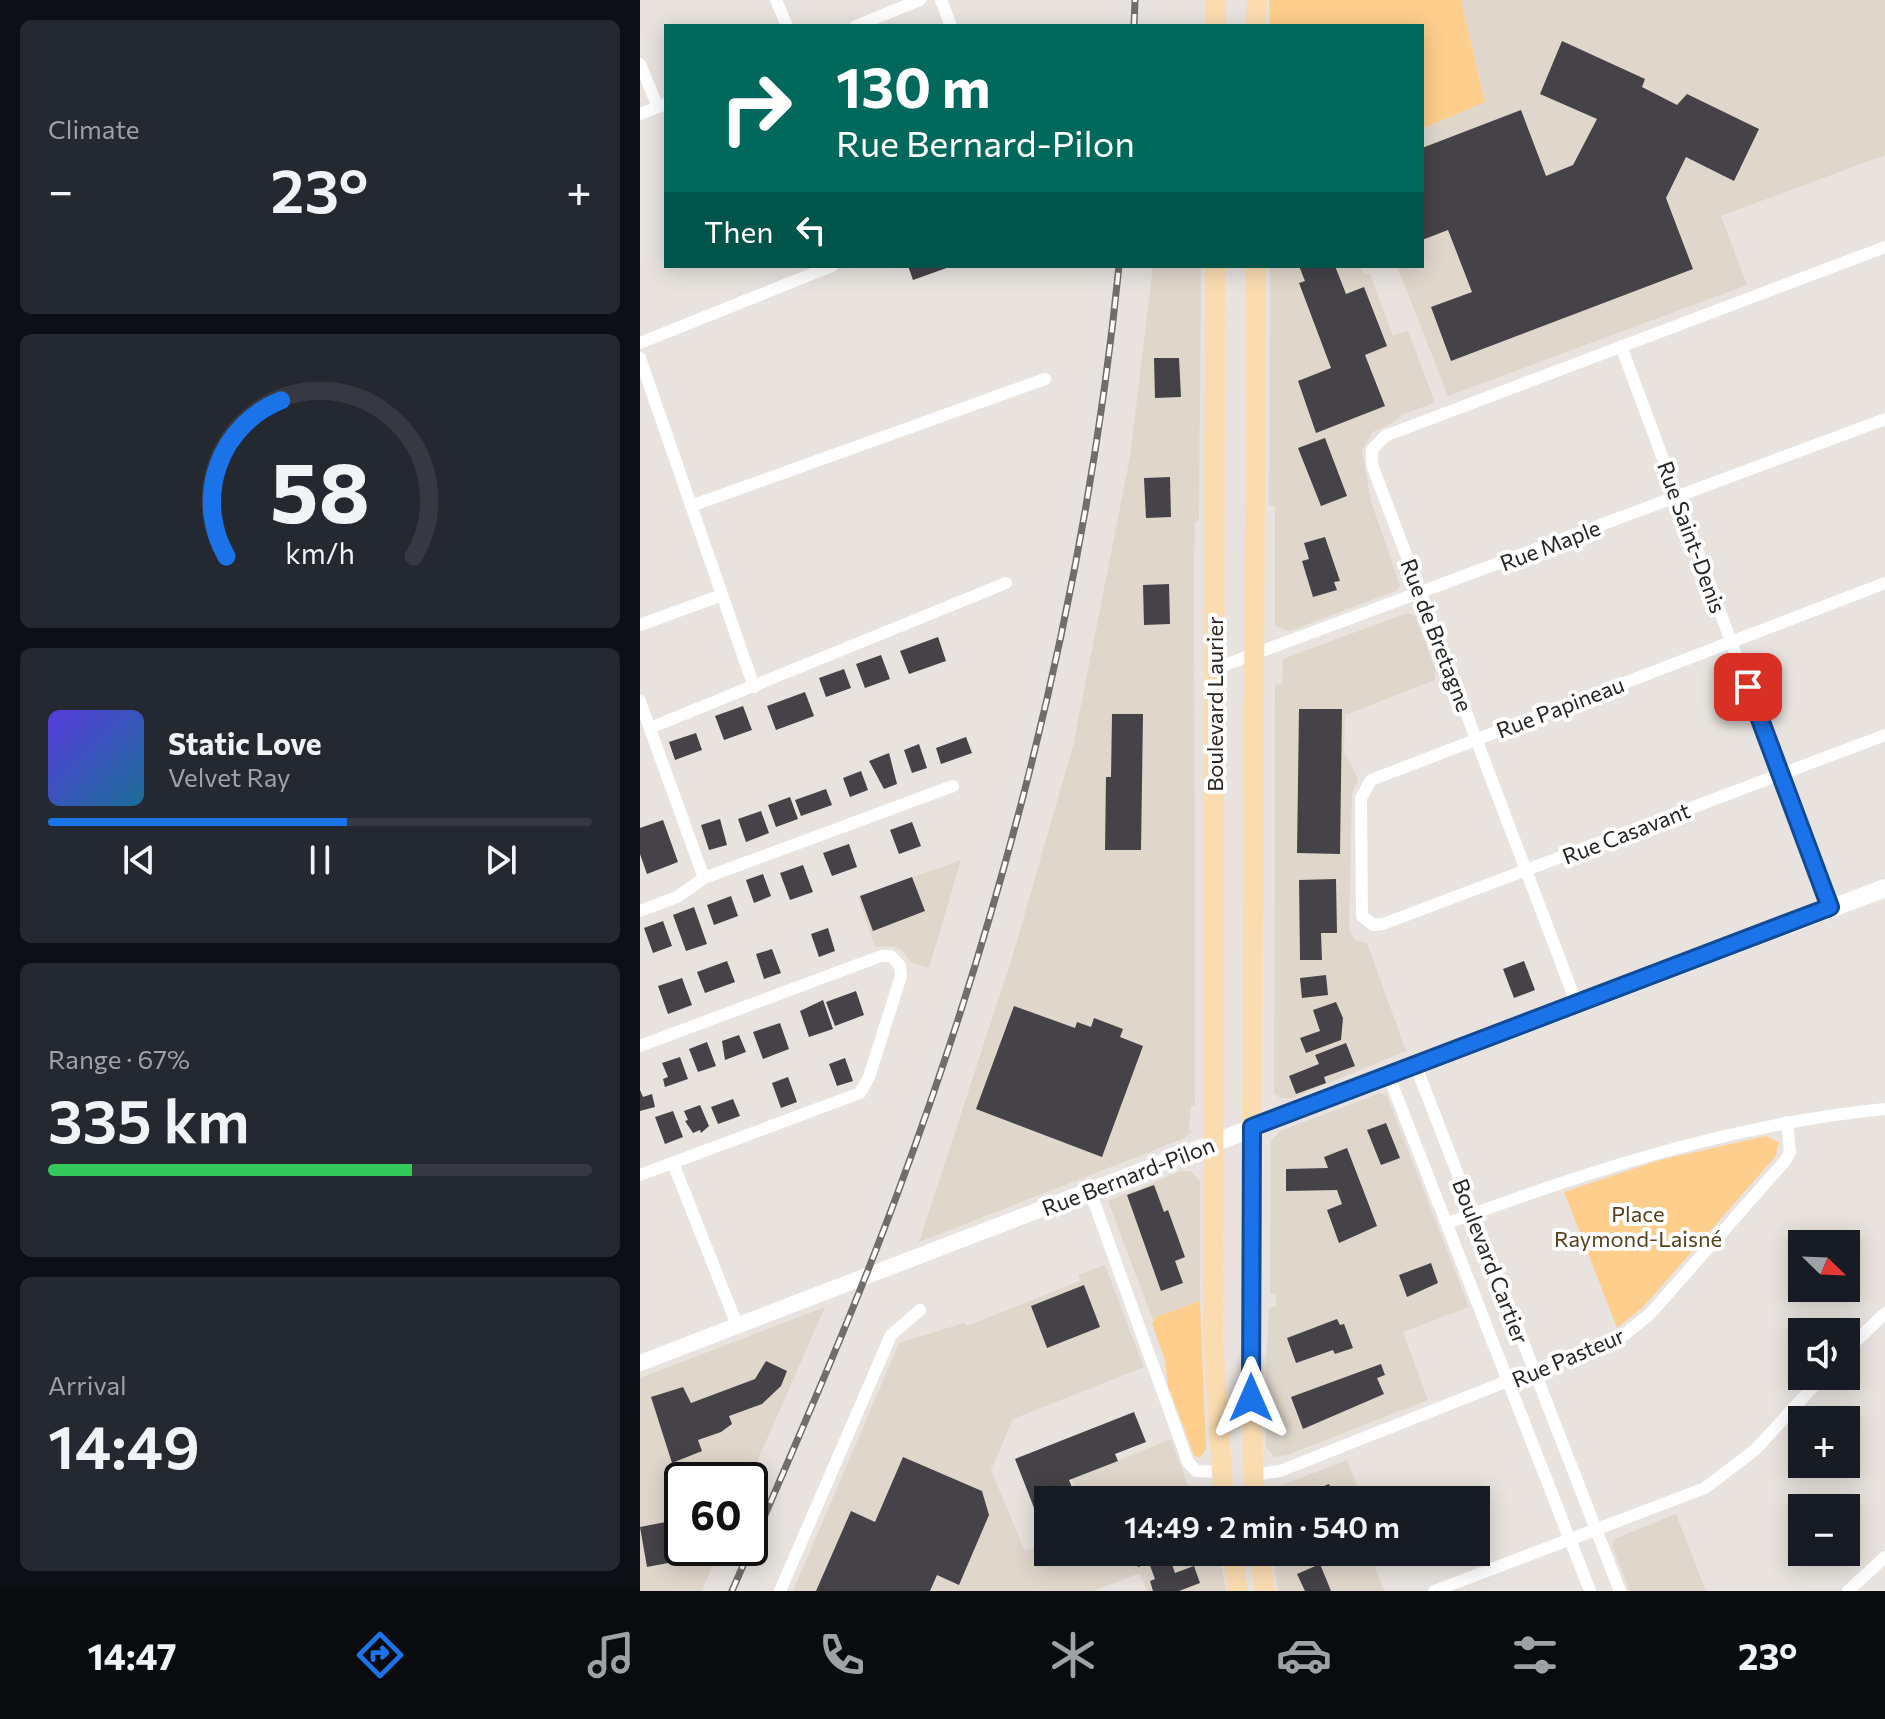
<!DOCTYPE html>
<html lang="en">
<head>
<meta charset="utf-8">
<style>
	:root { --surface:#171b24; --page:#242831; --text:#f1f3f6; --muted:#9ea1a6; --line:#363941; --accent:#1a73e8 }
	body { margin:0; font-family:Commissioner,sans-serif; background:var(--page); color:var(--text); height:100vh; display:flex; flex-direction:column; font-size:30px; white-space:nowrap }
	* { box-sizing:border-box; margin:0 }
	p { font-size:26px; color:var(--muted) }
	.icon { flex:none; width:44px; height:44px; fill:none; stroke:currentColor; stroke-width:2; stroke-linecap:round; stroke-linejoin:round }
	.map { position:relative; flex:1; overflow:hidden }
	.panel { display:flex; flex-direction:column; gap:20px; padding:20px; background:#0d0f14; width:640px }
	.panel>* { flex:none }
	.guide { position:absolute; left:24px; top:24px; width:760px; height:244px; border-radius:0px; box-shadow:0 4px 20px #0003; background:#00695c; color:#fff; overflow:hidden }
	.needle { width:52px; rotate:113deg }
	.buttons { position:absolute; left:1148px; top:1230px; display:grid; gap:16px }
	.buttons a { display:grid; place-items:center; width:72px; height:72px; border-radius:0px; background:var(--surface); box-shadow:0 4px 20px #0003; font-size:40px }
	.speed { position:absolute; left:24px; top:1462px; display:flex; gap:16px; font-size:40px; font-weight:700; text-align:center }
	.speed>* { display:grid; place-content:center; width:104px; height:104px; border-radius:50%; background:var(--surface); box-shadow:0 4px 20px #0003; line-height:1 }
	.speed .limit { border:4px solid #111; border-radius:12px; background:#fff; color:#111 }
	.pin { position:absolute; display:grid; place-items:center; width:68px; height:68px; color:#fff; margin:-34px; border-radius:16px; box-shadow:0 4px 12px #0006 }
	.me { position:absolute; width:88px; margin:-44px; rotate:0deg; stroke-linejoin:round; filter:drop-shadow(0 0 6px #0008) }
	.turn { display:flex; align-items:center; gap:28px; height:168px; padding:0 40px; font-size:36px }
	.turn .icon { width:104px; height:104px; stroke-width:2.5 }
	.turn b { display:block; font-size:56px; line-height:68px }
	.then { display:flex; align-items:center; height:76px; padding:0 40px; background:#0003; gap:16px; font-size:30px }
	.big { font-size:60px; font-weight:600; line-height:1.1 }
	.panel .card { flex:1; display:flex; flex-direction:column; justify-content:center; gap:12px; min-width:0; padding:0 28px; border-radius:12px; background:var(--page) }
	.panel .dial { align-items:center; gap:0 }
	.dial svg { height:208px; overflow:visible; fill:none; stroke:var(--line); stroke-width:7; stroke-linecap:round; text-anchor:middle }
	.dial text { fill:var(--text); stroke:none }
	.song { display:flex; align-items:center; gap:24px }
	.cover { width:96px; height:96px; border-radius:12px; background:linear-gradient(135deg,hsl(250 70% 55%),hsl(200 70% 35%)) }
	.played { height:8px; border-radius:4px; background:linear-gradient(90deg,var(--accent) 55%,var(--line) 55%) }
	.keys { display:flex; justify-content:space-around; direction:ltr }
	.heat { display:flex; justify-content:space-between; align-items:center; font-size:44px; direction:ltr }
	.charge { height:12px; border-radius:6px; background:linear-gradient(90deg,#34c759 67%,var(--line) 0) }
	.trip { position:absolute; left:394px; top:1486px; width:456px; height:80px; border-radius:0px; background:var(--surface); box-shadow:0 4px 20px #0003; font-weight:600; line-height:80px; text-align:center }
	.tabs { display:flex; height:128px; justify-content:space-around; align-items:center; background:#090b0e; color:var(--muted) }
	.tabs .icon { width:56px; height:56px }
	.tabs .active { color:var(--accent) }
	.tabs b { font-size:36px; color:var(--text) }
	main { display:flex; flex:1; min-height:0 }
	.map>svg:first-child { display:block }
</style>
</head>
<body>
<main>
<section class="panel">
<div class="card"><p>Climate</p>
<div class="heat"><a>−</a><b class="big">23°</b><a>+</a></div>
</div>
<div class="card dial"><svg viewBox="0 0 100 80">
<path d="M14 69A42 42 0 1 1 86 69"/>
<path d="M14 69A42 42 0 0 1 35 9" stroke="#1a73e8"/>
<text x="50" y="56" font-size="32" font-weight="700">58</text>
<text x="50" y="72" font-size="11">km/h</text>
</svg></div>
<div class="card">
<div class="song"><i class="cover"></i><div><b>Static Love</b><p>Velvet Ray</p></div></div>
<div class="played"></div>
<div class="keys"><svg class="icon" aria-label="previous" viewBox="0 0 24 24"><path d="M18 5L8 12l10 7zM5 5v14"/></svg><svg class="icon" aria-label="pause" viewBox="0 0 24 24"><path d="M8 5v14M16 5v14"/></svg><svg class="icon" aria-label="next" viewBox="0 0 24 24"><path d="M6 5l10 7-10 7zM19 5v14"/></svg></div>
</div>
<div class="card"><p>Range · 67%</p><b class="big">335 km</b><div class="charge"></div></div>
<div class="card"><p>Arrival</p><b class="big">14:49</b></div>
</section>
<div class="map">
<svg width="1245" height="1591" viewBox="0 0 1245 1591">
	<rect width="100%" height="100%" fill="#e8e3de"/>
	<g fill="#e0d7cc">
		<path d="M821 0H1245V155L1081 216 1107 285 808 396 757 266H782V130L845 101Z"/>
		<path d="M513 266H561L559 520 555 522 554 555 555 1106H551L549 1129 552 1131 545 1138 279 1242 372 958 433 746 490 457Z"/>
		<path d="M630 266H720L724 275 730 274 753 336 768 331 794 400V403L761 415 754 422 733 432 722 450 731 501 760 586 755 591 650 631 635 626V506L629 505Z"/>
		<path d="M767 613 775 616 795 669V680L705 715 704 752 718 779 712 794 709 930 715 940 727 943 766 1051 653 1098H640L634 1093 635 685 642 684 643 659Z"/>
		<path d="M321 860 289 968 270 962 262 950 253 946 235 947 218 897Z"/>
		<path d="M740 1093 747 1096 829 1307 763 1332 788 1400 647 1455 634 1457 626 1446 624 1406 629 1308 636 1306V1294H630L631 1141 640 1131Z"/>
		<path d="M541 1171H550L560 1181V1301L513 1320 468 1201Z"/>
		<path d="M465 1265 504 1367 373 1419 351 1470 385 1551 408 1542V1552H579L586 1591H507L500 1573 453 1591H153L259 1343 324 1323 327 1326 440 1281 438 1275Z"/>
		<path d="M185 1307 109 1480H42V1548H80L62 1591H0V1378Z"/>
		<path d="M531 1439 548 1486 567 1489 571 1500H440L432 1479Z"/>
		<path d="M707 1460 723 1500H628L634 1488Z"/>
		<path d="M1036 1514 1066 1591H990L972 1546 974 1539Z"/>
		<path d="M632 1552H729L744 1591H638Z"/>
	</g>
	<g fill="#fece8c">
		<path d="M629 0H821L845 102 782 129V26H630Z"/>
		<path d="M1126 1136 1139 1143 1135 1157 1003 1307 977 1328 924 1192 1020 1160Z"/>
		<path d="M560 1301 566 1449 560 1458 554 1455 528 1386 525 1360 512 1323 516 1317Z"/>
	</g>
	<g fill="#454348">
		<path d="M922 41 1005 79 1002 87 1037 105 1047 94 1119 129 1094 181 1046 157 1026 198 1053 269 811 361 791 307 832 292 808 230 782 240V148L881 110 906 176 933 165 957 119 900 94Z"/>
		<path d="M268 266H312L273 280Z"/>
		<path d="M659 266H695L706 294 724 287 747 346 725 355 745 406 676 433 658 381 691 368 659 283 665 281Z"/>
		<path d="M514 358H539L541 397 515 398Z"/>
		<path d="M685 438 707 496 681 506 658 448Z"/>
		<path d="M530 477 531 517 506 518 504 478Z"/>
		<path d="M685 537 700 581 694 582 697 590 673 597 662 561 669 559 664 543Z"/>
		<path d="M529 584 530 624 504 625 503 585Z"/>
		<path d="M298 637 306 661 269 674 260 651Z"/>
		<path d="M241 655 250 679 225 688 216 664Z"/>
		<path d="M204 669 211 688 186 697 179 678Z"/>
		<path d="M165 692 174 716 136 730 127 706Z"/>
		<path d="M103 706 112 730 84 740 75 716Z"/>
		<path d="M659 709H702L700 854 657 853Z"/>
		<path d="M472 714H503L501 850H465L466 777H471Z"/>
		<path d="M56 733 62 750 35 760 29 742Z"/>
		<path d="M326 737 332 753 301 764 296 748Z"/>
		<path d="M279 744 287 768 272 773 264 750Z"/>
		<path d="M249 753 257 784 244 789 229 761Z"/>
		<path d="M221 771 228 790 210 797 203 778Z"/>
		<path d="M186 789 192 805 161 816 155 800Z"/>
		<path d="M150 797 158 819 136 827 128 805Z"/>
		<path d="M121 811 129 833 106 842 98 819Z"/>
		<path d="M80 819 87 845 69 850 61 825Z"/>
		<path d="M23 820 38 862 7 874 0 854V828Z"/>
		<path d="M272 822 281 846 259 854 250 830Z"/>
		<path d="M209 844 217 867 192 876 183 853Z"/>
		<path d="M163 865 173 892 150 900 140 873Z"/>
		<path d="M123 874 131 896 114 903 106 880Z"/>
		<path d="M272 877 285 911 233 931 220 896Z"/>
		<path d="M696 879 697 933H681L682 960H660L659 880Z"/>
		<path d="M91 896 98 916 74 925 67 905Z"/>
		<path d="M54 907 67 944 46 951 33 915Z"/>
		<path d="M23 921 32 946 13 953 4 928Z"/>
		<path d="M188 928 195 951 179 957 171 934Z"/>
		<path d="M132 949 141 973 124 979 116 954Z"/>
		<path d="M87 961 95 982 65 993 57 972Z"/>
		<path d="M884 961 895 990 874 998 863 969Z"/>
		<path d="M686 975 688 995 662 998 660 978Z"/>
		<path d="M42 978 52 1005 28 1014 18 986Z"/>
		<path d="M216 991 224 1015 195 1026 186 1002Z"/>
		<path d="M183 1000 193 1029 169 1037 160 1011Z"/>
		<path d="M696 1002 703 1018 701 1040 666 1053 660 1038 680 1031 673 1010Z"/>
		<path d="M374 1006 435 1028 437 1022 451 1027 454 1018 483 1029 480 1037 503 1046 462 1157 336 1109Z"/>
		<path d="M140 1023 149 1049 123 1059 113 1032Z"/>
		<path d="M99 1035 106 1052 85 1060 82 1041Z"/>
		<path d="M67 1042 76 1066 58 1072 49 1049Z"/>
		<path d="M706 1043 715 1066 684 1077 686 1083 656 1094 649 1076 679 1064 675 1055Z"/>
		<path d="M40 1057 48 1079 25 1087 23 1079 28 1077 22 1063Z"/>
		<path d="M205 1058 213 1081 197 1086 189 1064Z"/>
		<path d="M148 1077 157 1102 141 1108 132 1083Z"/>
		<path d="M0 1090 3 1097 12 1094 15 1107 0 1111Z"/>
		<path d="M93 1099 100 1116 78 1124 71 1107Z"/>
		<path d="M60 1105 69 1126 61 1133 60 1130 53 1133 45 1121 48 1120 44 1111Z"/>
		<path d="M33 1111 43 1137 25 1144 15 1117Z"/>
		<path d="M746 1123 760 1158 741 1165 727 1130Z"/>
		<path d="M707 1148 737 1226 699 1243 687 1210 702 1204 697 1190 646 1191V1169L688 1168 684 1157Z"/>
		<path d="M514 1185 524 1212 528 1210 545 1257 535 1261 543 1283 521 1291 487 1195Z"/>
		<path d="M791 1263 798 1283 767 1297 759 1275Z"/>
		<path d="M444 1285 460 1327 407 1348 391 1306Z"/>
		<path d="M697 1319 700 1325 704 1324 713 1348 695 1354 693 1350 656 1363 647 1338Z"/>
		<path d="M126 1361 147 1371 141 1386 122 1404 89 1416 92 1424 81 1432 58 1440 62 1451 32 1463 11 1397 43 1387 51 1403 115 1379Z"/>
		<path d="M741 1364 745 1375 737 1378 744 1394 663 1429 651 1397Z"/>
		<path d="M494 1412 506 1442 475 1454 478 1461 429 1480 437 1500H408V1529L403 1531 375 1459Z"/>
		<path d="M263 1457 342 1491 349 1515 319 1585 297 1575 290 1591H176L211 1511 235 1522Z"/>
		<path d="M689 1484 695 1500H650Z"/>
		<path d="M41 1519 42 1548H47L49 1559 7 1567 0 1527Z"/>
		<path d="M493 1552H541L529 1556 535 1573 554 1566 560 1583 539 1591H513L510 1581 515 1579 509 1563 498 1567Z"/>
		<path d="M680 1564 691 1591H665L657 1574Z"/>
	</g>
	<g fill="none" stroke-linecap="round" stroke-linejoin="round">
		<g stroke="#fff" stroke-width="12">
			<path d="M136 0 147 26"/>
			<path d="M301 0 311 26"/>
			<path d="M216 26 280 0"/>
			<path d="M0 64 18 107"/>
			<path d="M0 114 26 104"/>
			<path d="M0 343 192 266"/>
			<path d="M981 346 1190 907"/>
			<path d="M0 358 114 687"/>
			<path d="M51 506 405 379"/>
			<path d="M1245 583 731 780 721 798 722 916 733 925 743 924 1245 735"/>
			<path d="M0 625 82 595"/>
			<path d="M574 669 1245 419"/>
			<path d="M0 701 64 878"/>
			<path d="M10 728 366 583"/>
			<path d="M0 911 37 897 64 878 313 786"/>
			<path d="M936 1002 732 465V450L745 436 1245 247"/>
			<path d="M0 1046 241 956H251L260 966 261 976 229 1077 220 1093 0 1175"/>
			<path d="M775 1064 980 1591"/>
			<path d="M748 1074 950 1591"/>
			<path d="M33 1163 97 1325"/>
			<path d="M450 1191 548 1462 556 1471 581 1472"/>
			<path d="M808 1223C951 1170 1093 1124 1245 1109"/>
			<path d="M1206 1351 1245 1313"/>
			<path d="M613 1475 640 1471 984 1335 1010 1314 1145 1161 1150 1152 1147 1122"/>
			<path d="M140 1591 251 1335 280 1310"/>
			<path d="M794 1591 1065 1488 1115 1450 1183 1376"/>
			<path d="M1208 1591 1245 1557"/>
		</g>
		<path stroke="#fff" stroke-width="16" d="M0 1363 576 1142"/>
		<path stroke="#fff" stroke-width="18" d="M576 1142 1245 888"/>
		<g stroke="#fbdcb1" stroke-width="20">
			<path d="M575 26V0"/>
			<path d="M616 26 617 0"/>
			<path d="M575 266 573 1342 584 1500"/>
			<path d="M614 1500 611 1372 616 266"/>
			<path d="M592 1552 598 1591"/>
			<path d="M619 1552 625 1591"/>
		</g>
		<defs>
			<g id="rail">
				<path d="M494 26 495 0"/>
				<path d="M92 1591C149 1459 208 1327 258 1192 369 894 447 583 479 266"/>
			</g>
		</defs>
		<use href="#rail" stroke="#706d6a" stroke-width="7"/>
		<use href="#rail" stroke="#fff" stroke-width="4" stroke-dasharray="12" stroke-linecap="butt"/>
	</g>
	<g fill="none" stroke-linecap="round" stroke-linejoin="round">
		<defs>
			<path id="route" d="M611 1398 612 1127 1190 907 1108 687"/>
		</defs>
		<use href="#route" stroke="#114b97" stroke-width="20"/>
		<use href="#route" stroke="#1a73e8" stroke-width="14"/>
	</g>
	<g text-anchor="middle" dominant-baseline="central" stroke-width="8" stroke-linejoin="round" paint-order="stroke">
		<g font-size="22" fill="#262523" stroke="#fff">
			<text transform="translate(1052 537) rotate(70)">Rue Saint-Denis</text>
			<text transform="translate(910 545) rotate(-21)">Rue Maple</text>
			<text transform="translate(797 635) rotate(69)">Rue de Bretagne</text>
			<text transform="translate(574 704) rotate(-90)">Boulevard Laurier</text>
			<text transform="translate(920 707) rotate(-21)">Rue Papineau</text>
			<text transform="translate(986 833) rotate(-21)">Rue Casavant</text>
			<text transform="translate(488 1176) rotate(-21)">Rue Bernard-Pilon</text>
			<text transform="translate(851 1261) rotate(69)">Boulevard Cartier</text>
			<text transform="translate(928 1357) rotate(-23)">Rue Pasteur</text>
		</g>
		<g font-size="22" fill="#58401c" stroke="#fff">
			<text x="998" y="1213">Place<tspan x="998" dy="25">Raymond-Laisné</tspan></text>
		</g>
	</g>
</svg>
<div class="buttons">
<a><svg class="needle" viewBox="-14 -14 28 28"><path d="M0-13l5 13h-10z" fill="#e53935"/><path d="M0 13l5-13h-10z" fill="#9ea1a6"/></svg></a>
<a><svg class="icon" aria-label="sound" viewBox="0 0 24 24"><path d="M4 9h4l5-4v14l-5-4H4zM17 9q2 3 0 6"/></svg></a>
<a>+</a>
<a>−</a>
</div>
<div class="speed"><div class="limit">60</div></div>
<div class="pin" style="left:1108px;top:687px;background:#d93025"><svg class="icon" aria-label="arrive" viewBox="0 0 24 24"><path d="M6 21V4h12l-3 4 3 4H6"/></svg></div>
<svg class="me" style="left:611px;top:1398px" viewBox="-20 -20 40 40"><path d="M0-17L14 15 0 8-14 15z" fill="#1a73e8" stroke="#fff" stroke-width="4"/></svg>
<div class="trip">14:49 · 2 min · 540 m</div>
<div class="guide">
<div class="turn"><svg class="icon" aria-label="right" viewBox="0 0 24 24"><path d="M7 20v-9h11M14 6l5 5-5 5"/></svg><div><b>130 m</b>Rue Bernard-Pilon</div></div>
<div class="then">Then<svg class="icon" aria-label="left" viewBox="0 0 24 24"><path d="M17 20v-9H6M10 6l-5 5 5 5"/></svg></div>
</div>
</div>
</main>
<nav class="tabs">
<b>14:47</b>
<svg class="icon active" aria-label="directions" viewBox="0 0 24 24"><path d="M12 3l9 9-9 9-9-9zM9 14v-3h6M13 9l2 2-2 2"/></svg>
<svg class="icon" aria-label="music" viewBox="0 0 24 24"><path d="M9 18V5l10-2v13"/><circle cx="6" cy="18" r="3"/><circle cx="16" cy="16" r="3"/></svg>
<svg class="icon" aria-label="phone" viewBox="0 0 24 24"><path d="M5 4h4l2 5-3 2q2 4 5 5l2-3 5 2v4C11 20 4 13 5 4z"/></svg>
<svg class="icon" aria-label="climate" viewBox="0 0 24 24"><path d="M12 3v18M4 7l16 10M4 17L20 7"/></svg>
<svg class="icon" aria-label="car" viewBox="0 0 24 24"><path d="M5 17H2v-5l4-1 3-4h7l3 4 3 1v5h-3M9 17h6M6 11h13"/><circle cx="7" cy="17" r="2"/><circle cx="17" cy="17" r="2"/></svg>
<svg class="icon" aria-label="filters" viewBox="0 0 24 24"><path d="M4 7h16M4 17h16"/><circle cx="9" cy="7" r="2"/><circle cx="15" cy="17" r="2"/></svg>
<b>23°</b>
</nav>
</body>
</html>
